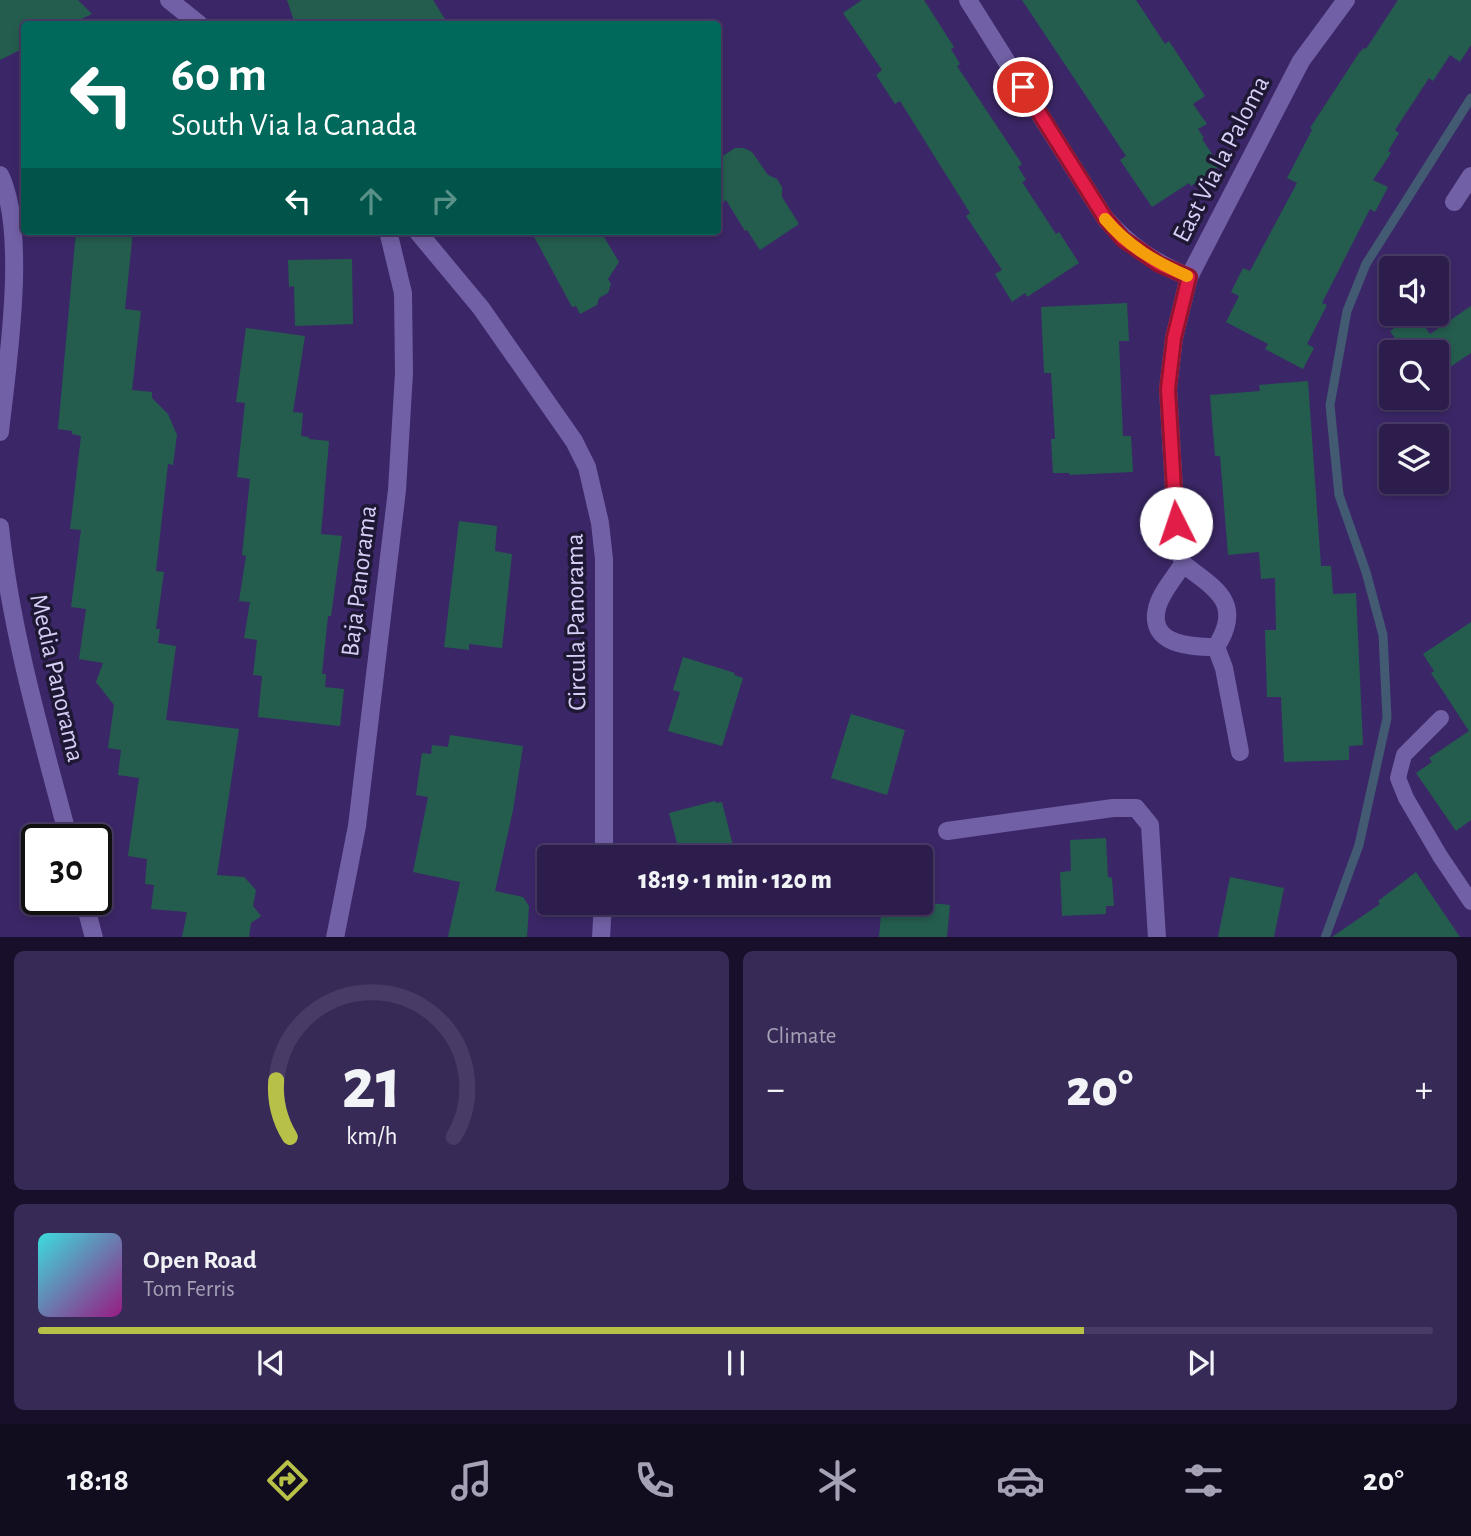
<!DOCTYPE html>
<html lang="en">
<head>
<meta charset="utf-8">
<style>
	:root { --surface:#2c1d4d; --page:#382a57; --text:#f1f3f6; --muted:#a6a2b6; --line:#483b65; --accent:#b7c148 }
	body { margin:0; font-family:"Alegreya Sans",sans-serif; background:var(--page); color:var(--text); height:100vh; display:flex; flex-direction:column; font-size:26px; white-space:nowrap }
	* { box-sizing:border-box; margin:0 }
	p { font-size:23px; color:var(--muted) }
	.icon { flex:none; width:38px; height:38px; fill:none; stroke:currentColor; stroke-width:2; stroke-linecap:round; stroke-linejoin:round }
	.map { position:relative; height:937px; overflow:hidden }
	.panel { display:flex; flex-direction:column; gap:14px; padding:14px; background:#18102a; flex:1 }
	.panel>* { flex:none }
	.hud { position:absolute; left:21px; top:21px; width:700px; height:214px; border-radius:7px; box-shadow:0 4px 10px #0003,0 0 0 2px var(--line); background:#00695c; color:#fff; overflow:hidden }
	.tools { position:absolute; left:1379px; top:256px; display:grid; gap:14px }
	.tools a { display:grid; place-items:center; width:70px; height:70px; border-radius:7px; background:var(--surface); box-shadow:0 4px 10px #0003,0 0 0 2px var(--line); font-size:35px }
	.speed { position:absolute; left:21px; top:824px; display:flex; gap:14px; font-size:35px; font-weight:700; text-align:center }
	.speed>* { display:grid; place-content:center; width:91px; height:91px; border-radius:50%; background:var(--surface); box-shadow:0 4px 10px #0003,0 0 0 2px var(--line); line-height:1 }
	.speed .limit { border:4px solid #111; border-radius:10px; background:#fff; color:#111 }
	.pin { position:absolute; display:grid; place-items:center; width:60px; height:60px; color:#fff; margin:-30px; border:4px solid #fff; border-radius:50%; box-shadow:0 2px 7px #0007 }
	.me { position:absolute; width:77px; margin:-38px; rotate:356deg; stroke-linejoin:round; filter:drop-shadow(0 0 5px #0008) }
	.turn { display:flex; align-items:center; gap:24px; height:147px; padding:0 35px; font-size:32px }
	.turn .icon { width:91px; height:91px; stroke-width:2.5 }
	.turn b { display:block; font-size:49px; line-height:60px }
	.lanes { display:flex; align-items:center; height:66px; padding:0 35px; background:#0003; justify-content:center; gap:35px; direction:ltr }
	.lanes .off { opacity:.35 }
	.big { font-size:52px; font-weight:800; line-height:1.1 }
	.panel .widget { flex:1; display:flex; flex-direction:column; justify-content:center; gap:10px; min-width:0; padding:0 24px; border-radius:10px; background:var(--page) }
	.panel .dial { align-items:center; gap:0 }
	.dial svg { height:182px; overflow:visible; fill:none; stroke:var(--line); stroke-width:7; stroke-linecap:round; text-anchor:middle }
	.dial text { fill:var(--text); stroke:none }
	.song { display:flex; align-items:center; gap:21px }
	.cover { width:84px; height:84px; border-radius:10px; background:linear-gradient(135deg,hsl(180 70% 55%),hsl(310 70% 35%)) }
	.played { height:7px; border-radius:4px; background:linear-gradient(90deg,var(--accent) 75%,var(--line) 75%) }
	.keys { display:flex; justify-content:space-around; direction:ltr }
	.heat { display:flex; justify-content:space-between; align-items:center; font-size:38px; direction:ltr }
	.panel .tiles { flex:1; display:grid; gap:14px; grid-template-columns:1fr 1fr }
	.widget:last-child { grid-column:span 2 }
	.trip { position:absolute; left:537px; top:845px; width:396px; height:70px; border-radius:7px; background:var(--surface); box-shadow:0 4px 10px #0003,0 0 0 2px var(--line); font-weight:800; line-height:70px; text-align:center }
	.menu { display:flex; height:112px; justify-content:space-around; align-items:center; background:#120c1f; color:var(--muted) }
	.menu .icon { width:49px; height:49px }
	.menu .current { color:var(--accent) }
	.menu b { font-size:32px; color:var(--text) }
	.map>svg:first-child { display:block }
</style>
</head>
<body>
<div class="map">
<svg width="1471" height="938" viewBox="0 0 1471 938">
	<rect width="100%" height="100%" fill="#3b2767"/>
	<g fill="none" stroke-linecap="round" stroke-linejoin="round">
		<path stroke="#425a72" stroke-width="9" d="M1325 938 1359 845 1387 718 1383 635 1366 572 1339 495 1330 405 1347 311 1366 264 1471 98"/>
	</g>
	<g fill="#245d4e">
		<path d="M0 0H78L92 14 71 24H24V48L0 60Z"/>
		<path d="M287 0H433L448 24H295Z"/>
		<path d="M862 0H924L954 47 951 49 960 64 957 66 1022 164 1018 167 1026 180 1022 182 1056 234 1059 232 1079 263 1027 297 1025 293 1012 302 995 274 1002 270 966 216 970 213 900 101 895 104 876 75 882 70 843 13Z"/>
		<path d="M1022 0H1136L1165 44 1169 41 1205 96 1193 104 1207 124 1198 129 1204 138 1202 139 1220 166 1191 186 1189 183 1152 207 1120 160 1126 156Z"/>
		<path d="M1398 0H1471V45L1460 62 1450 55 1433 81 1429 78 1395 130 1399 133 1388 151 1391 153 1373 180 1388 187 1375 212 1370 209 1322 303 1327 305 1307 344 1314 348 1303 369 1265 349 1268 344 1226 322 1239 296 1231 292 1243 268 1250 271 1297 183 1287 178 1312 130 1310 128 1359 53 1364 48 1366 49Z"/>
		<path d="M735 148H744L752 152 768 175 777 179 782 187V197L799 224 760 250 747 230 745 231 726 200 718 206V159Z"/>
		<path d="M76 231H133L125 309 141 311 132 390 152 392V398L168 414 177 435 173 465 168 464 156 571 164 572 156 629H160L158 643 176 646 166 720 239 729 217 875 244 877 256 890 253 906 261 916 251 923 249 937H182L187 912 151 909 154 885 145 884 147 859 128 856 139 778 118 775 121 750 108 748 114 705 96 682 103 663 79 659 86 609 71 607 81 530 70 529 81 436 72 434V431L58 429Z"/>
		<path d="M531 231 601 232 619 262 608 279 611 284 608 293 599 298 597 305 580 314 576 306 572 307Z"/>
		<path d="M352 259 353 324 295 326 294 286 289 287 288 260Z"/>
		<path d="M1127 303 1129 341H1119L1123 436H1131L1133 472 1070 475 1069 473H1053L1051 439H1055L1051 373H1044L1041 307Z"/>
		<path d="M1471 306V353L1437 376V352H1404L1390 331 1416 314 1430 334Z"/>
		<path d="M246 328 305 336 293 412 303 413 301 436 309 437V439L329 441 321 534 342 536 331 616H328L322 674H326L325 687 344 689 340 726 258 717 262 676 253 675 257 640 244 638 250 602 239 601 246 556 242 555 250 479 237 477 245 403 236 402Z"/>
		<path d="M1308 381 1321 566H1331L1333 594 1356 593 1363 745 1349 746V760L1284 762 1281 697H1267L1265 630H1276L1275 578 1261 579 1259 552 1228 555 1220 456H1215L1210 395 1260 391 1259 385Z"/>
		<path d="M459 521 497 526 495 551 512 554 502 648 469 644V650L444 647Z"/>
		<path d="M1471 622V820L1456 831 1416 773 1432 762 1429 758 1469 731 1431 673 1434 671 1423 654Z"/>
		<path d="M683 657 735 673 734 675 743 678 722 746 668 731 680 692 673 690Z"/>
		<path d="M851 714 905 730 887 795 831 778Z"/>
		<path d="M450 735 523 746 513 810 495 891 523 897 529 906 527 937H448L460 882 413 872 428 797 416 795 422 753 431 754 432 745 448 747Z"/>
		<path d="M715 801 716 803 722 802 736 858H681L669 813Z"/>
		<path d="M1106 838 1108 877 1112 878 1114 906H1106V914L1062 916 1060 872 1071 871 1070 840Z"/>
		<path d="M1416 872 1460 937H1332L1380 904 1378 901Z"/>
		<path d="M1230 877 1284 888 1274 937H1218Z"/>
		<path d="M920 902 950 905 947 937H879L882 903Z"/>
	</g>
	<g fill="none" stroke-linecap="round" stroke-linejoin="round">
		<path stroke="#7160a5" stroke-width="16" d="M1441 718 1404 755 1398 778 1406 798 1440 856 1471 902"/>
		<g stroke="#7160a5" stroke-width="18">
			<path d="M169 0 199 24"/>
			<path d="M968 0 1105 218C1130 247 1154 262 1189 277"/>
			<path d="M0 175C28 233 7 367 0 432"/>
			<path d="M1454 202 1471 176"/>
			<path d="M417 231 481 308 574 441 587 467 600 523 604 559V858"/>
			<path d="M0 527C11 633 42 737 69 840"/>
			<path d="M1183 564 1176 523 1168 389 1174 338 1189 277 1301 61 1346 0"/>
			<path d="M1183 564C1175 577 1161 592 1157 608 1148 645 1191 647 1216 647"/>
			<path d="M1183 564C1216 589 1244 603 1216 647"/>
			<path d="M1216 647 1224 668 1240 752"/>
			<path d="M947 831 1113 808H1136L1150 825 1157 938"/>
			<path d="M84 900 94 938"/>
			<path d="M335 938 357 826 397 490 404 373 403 293 388 231"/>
			<path d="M601 938 603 903"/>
		</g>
	</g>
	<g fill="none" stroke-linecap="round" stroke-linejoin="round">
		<defs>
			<path id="route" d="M1023 87 1105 218 1123 239 1159 264 1189 277 1174 338 1168 389 1176 523"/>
		</defs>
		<use href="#route" stroke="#92132f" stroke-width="18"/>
		<use href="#route" stroke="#e11d48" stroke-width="12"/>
		<path stroke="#f59e0b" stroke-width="12" d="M1105 219C1128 246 1155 262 1187 276"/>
	</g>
	<g text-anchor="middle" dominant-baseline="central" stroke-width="7" stroke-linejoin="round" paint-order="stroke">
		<g font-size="26" fill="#d5cef5" stroke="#1f1834">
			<text transform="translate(1221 159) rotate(-63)">East Via la Paloma</text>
			<text transform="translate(359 581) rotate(-83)">Baja Panorama</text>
			<text transform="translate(576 622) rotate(-91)">Circula Panorama</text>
			<text transform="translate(57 678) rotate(77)">Media Panorama</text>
		</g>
	</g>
</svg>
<div class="tools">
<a><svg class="icon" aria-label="sound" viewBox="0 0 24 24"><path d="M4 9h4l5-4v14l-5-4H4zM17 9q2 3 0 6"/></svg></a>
<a><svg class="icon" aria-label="search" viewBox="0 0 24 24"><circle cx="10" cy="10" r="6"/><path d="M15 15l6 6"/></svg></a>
<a><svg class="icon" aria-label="layers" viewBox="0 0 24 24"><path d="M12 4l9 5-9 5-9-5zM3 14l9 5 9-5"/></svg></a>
</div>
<div class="speed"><div class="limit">30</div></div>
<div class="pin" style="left:1023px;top:87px;background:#d93025"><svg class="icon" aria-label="arrive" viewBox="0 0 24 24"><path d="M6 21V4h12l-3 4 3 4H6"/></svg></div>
<svg class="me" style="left:1176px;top:523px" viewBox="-20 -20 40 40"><circle r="19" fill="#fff"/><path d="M0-13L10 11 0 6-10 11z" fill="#e11d48"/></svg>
<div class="trip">18:19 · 1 min · 120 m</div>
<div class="hud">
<div class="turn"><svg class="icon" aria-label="left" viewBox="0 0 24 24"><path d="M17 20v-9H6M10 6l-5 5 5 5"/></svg><div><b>60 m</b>South Via la Canada</div></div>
<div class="lanes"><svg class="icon" aria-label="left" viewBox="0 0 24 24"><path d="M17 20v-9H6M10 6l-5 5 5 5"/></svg><svg class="icon off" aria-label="ahead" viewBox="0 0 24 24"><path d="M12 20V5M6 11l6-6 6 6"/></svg><svg class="icon off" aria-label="right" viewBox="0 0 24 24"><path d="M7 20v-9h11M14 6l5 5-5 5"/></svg></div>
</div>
</div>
<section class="panel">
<div class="tiles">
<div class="widget dial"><svg viewBox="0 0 100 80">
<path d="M14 69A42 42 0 1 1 86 69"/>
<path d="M14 69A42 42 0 0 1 8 44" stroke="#b7c148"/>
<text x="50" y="56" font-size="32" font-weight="700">21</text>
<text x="50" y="72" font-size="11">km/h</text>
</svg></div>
<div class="widget"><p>Climate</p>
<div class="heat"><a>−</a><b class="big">20°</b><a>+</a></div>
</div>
<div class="widget">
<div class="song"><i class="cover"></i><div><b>Open Road</b><p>Tom Ferris</p></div></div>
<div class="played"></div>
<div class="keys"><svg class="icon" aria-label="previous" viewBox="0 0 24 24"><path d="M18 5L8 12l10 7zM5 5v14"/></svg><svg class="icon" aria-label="pause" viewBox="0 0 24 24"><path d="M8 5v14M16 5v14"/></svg><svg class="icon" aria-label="next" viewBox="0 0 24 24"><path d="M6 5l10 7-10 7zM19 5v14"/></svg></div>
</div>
</div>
</section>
<nav class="menu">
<b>18:18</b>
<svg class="icon current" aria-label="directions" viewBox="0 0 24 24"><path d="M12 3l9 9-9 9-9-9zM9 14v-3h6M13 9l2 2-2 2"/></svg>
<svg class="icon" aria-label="music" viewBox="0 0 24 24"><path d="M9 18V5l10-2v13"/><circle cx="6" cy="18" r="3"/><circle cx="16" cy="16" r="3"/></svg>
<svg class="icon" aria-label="phone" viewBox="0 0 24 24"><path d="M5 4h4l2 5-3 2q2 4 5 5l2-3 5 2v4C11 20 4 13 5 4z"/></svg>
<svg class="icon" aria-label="climate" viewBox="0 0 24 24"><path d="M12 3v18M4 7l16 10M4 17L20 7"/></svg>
<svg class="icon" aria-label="car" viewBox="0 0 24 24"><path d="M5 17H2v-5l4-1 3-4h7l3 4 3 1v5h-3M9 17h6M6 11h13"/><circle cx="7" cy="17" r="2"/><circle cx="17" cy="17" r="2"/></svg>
<svg class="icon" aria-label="filters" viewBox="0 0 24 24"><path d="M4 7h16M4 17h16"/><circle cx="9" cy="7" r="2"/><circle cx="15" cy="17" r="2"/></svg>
<b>20°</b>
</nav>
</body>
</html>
